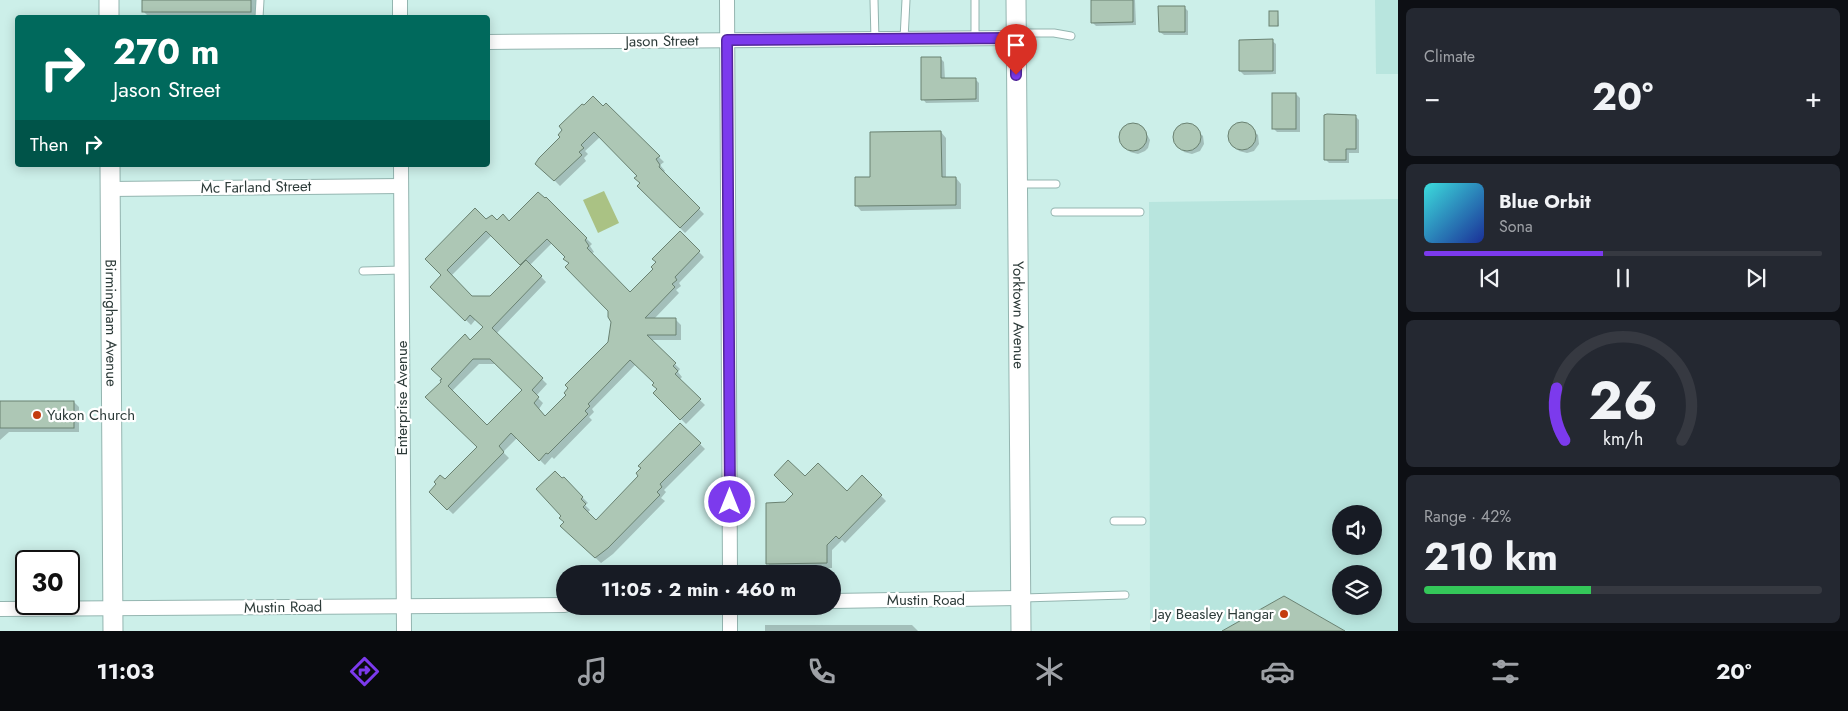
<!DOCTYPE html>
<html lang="en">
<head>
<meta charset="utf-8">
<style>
	:root { --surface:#171b24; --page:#242831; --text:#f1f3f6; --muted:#9ea1a6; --line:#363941; --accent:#7c3aed }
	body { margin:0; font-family:Jost,sans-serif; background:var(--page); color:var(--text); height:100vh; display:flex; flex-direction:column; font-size:19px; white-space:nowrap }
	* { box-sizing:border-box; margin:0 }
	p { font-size:16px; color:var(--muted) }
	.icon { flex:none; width:28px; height:28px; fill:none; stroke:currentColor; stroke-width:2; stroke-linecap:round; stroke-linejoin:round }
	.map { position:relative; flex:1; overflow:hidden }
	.sheet { display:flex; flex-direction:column; gap:8px; padding:8px; background:#0d0f14; width:450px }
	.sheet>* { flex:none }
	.banner { position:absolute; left:15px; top:15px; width:475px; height:152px; border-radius:5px; box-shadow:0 2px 12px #0003; background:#00695c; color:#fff; overflow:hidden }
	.tools { position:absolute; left:1332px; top:505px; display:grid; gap:10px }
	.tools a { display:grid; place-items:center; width:50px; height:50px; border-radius:50%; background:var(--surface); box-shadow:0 2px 12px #0003; font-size:25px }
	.speed { position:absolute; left:15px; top:550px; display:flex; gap:10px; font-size:25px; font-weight:700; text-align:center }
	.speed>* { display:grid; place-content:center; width:65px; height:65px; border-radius:50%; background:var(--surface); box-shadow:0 2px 12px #0003; line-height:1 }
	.speed .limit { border:2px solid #111; border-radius:8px; background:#fff; color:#111 }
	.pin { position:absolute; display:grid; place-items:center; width:42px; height:42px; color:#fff; margin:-51px -21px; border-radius:50% 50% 50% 0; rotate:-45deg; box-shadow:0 0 5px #0007 }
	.pin .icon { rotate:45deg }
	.me { position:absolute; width:55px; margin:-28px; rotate:0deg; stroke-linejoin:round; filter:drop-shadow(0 0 4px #0008) }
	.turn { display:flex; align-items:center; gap:18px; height:105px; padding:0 15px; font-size:22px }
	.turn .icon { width:65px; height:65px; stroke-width:2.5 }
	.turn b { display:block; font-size:35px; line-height:42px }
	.then { display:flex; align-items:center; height:48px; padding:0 15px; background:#0003; gap:10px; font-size:19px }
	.big { font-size:38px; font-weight:700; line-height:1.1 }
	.sheet .widget { flex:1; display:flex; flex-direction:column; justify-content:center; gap:8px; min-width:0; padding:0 18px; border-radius:8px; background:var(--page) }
	.sheet .dial { align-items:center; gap:0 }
	.dial svg { height:130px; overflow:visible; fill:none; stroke:var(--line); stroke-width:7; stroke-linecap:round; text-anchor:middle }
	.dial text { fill:var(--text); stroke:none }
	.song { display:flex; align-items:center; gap:15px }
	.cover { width:60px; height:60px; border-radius:8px; background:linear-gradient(135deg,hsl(180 70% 55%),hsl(230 70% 35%)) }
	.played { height:5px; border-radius:2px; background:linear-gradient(90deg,var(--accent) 45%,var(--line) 45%) }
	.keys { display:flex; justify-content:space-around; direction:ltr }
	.heat { display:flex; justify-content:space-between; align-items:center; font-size:28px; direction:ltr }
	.charge { height:8px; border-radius:4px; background:linear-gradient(90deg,#34c759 42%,var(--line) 0) }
	.trip { position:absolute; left:556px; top:565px; width:285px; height:50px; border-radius:25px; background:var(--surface); box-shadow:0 2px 12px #0003; font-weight:700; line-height:50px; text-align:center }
	.tabs { display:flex; height:80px; justify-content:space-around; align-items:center; background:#090b0e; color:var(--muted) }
	.tabs .icon { width:35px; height:35px }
	.tabs .selected { color:var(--accent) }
	.tabs b { font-size:22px; color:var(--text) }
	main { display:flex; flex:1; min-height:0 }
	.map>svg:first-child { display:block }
</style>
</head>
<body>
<main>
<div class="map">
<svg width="1398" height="631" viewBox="0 0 1398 631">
	<rect width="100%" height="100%" fill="#ccefe9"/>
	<g fill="#b8e5de" fill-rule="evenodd">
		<path d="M1375 0H1398V74H1376Z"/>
		<path d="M1398 199V631H1345L1284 596 1222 631H1150L1149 202ZM1341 514H1374V546H1341ZM1341 574H1374V606H1341Z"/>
	</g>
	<path fill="#aac284" d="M604 191 619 223 598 233 583 200Z"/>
	<g fill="#0003" fill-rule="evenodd">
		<path d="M144 0H256V17H149L144 12Z"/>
		<path d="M1092 0H1135L1136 25 1096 26 1092 22Z"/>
		<path d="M1184 7 1188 11V35H1164L1160 32Z"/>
		<path d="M1278 13 1279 26H1270Z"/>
		<path d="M1272 41 1276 44V74L1244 75 1240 71Z"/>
		<path d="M940 58 944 62 945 79H975L979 83V102L926 103 923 99Z"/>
		<path d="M1296 94 1300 98V132H1277L1273 128Z"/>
		<path d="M606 105 664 162 660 165 665 171 663 173 704 214 685 233 638 186 641 183 639 176 600 137 585 151 588 154 584 158 586 161 560 186 537 163Z"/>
		<path d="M1355 116 1359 120V153H1349V163H1329L1325 159Z"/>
		<path d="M1243 124 1247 125 1258 135 1259 144 1254 151 1247 153 1239 151 1230 140V132L1235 126Z"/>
		<path d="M1130 125 1138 126 1146 133 1150 140 1148 148 1145 151 1138 154 1130 152 1121 141V133L1126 126Z"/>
		<path d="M1189 125 1192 126 1203 136 1204 144 1200 151 1192 154 1184 152 1175 140V132L1181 126Z"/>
		<path d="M941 132 946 138V178H956L961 184V209L861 211 856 205 872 178Z"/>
		<path d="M546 199 592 244 590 246 594 252 591 254 630 294 654 269 680 233 704 257 679 283 681 286 676 290 679 293 654 319 676 320 681 325V340H650L680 369 678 372 682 377 679 380 705 405 686 424 655 393 658 389 655 383 636 364 592 409 594 412 589 417 592 420 554 459 552 457 545 465 517 438 503 452 509 458 453 514 430 492 445 481 478 447 443 382 470 341 485 327 476 319 471 325 432 287 486 221 509 223ZM492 235 522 265 491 297H472L451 276ZM552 243 567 257 609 310 612 322 609 342 567 395 546 417 539 409 543 403 536 396 547 384 496 334 546 282 530 265ZM479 364H496L523 390 487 426 452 391Z"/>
		<path d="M74 402 79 407V432H9L0 440V403Z"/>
		<path d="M680 424 705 449 664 490 666 492 661 498 665 501 613 554 601 563 567 531 562 480 564 479 588 503 585 505 590 510 587 513 596 521 640 476Z"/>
		<path d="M862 477 886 501 845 543 842 540 832 550V568H773L767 563 785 504 795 494 805 478 847 493Z"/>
		<path d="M765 625H912L918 631H765Z"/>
	</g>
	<g fill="#adc7b5" stroke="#6a8272" fill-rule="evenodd">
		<rect x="142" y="0" width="109" height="12"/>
		<path d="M1091 0H1133V22L1091 23Z"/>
		<path d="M1158 6H1185V32H1159Z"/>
		<rect x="1269" y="11" width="9" height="15"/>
		<path d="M1273 39V71H1239V40Z"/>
		<path d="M921 57H941V78H976V99L921 100Z"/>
		<rect x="1272" y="93" width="24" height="36"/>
		<path d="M593 96 603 106 606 103 660 156 656 159 660 165 659 167 700 208 680 228 637 186 640 183 634 178 637 176 594 132 581 145 584 148 579 152 582 155 554 181 535 164 539 158 560 137 558 135 562 130 559 126 582 104 584 105Z"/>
		<path d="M1327 114 1356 115V149H1346V160H1324V115Z"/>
		<circle cx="1242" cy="136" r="14"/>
		<circle cx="1187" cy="137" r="14"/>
		<circle cx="1133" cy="137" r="14"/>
		<path d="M941 131 942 177H956V205L855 206V177H870V132Z"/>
		<path d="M538 192 545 198 546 197 587 238 585 240 589 246 587 248 630 292 653 269 651 267 656 262 652 259 680 231 700 251 675 277 677 280 672 284 675 287 645 318H676V335H647L676 363 673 366 678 371 675 374 701 399 680 420 653 393 657 389 652 385 654 383 630 360 588 404 590 406 585 411 588 414 548 454 546 453 539 461 511 433 499 446 504 452 447 510 429 492 436 484 434 482 440 475 445 479 477 447 425 397 441 382 440 380 442 379 431 369 465 334 470 340 483 327 470 315 465 321 430 287 441 275 425 259 475 208 486 219 492 215 497 220 503 214 509 221ZM486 231 520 265 547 239 565 257 563 259 569 263 565 267 608 311V317L611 322 608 342 565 385 568 388 564 393 566 395 545 416 534 403 539 397 532 390 543 378 492 328 542 276 526 260 490 296H472L447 270ZM473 359H490L522 390 487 425 448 386Z"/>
		<rect x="0" y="401" width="74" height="27"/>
		<path d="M680 423 701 443 660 484 662 487 657 492 660 495 608 548 595 558 560 526 564 522 559 518 561 516 536 489 555 471 562 478 564 477 583 497 581 499 586 504 583 507 596 520 638 476 636 473 641 468 638 466Z"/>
		<path d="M788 460 805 476 818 463 847 491 862 475 882 495 839 539 836 536 827 545V563L766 564V503L785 502 793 494 774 475Z"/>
		<path d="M1284 596 1345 631H1222Z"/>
	</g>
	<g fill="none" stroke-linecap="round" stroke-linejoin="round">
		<defs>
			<g id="lane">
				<path d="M874 0 875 40"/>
				<path d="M975 0V38"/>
				<path d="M259 18 260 0"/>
				<path d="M1016 33H1054L1071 36"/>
				<path d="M904 39 906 0"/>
				<path d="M1019 184H1056"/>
				<path d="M1055 212H1140"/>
				<path d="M363 271 402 270"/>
				<path d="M1114 521H1142"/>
				<path d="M1023 598 1125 595"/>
			</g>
			<g id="street">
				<path d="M400 0V18"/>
				<path d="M727 0 730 574"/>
				<path d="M488 42 1016 38"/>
				<path d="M401 165 404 631"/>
				<path d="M110 189 401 186"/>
				<path d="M832 601 1020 598"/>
				<path d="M730 606V631"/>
				<path d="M0 609 565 605"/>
			</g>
			<g id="secondary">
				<path d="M109 0V18"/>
				<path id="s1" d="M1016 0 1021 631"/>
				<path id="s2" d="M110 165 113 631"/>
			</g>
		</defs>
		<use href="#lane" stroke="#94b5b0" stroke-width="9"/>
		<use href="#street" stroke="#94b5b0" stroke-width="16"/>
		<use href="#secondary" stroke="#94b5b0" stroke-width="21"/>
		<use href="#lane" stroke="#fff" stroke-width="7"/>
		<use href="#street" stroke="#fff" stroke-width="14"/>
		<use href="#secondary" stroke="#fff" stroke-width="19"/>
	</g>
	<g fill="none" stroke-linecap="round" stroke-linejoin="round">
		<defs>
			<path id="route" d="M730 502 727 40 1016 38V75"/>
		</defs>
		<use href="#route" stroke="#51269a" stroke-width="12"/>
		<use href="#route" stroke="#7c3aed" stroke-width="9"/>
	</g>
	<g fill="#c43c0e" stroke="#fff" stroke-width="2">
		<circle cx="37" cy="415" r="5"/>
		<circle cx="1284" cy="614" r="5"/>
	</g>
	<g text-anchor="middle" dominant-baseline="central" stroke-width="4.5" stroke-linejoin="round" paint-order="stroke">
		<g font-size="15" fill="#2d3b39" stroke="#fff">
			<text transform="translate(662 41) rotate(-1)">Jason Street</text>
			<text transform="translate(256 187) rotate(-1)">Mc Farland Street</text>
			<text stroke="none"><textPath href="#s1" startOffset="315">Yorktown Avenue</textPath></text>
			<text stroke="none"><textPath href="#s2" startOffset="158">Birmingham Avenue</textPath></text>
			<text transform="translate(402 398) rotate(-90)">Enterprise Avenue</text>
			<text x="926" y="600">Mustin Road</text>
			<text transform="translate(283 607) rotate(-1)">Mustin Road</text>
		</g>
		<g font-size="15" fill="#2d3b39" stroke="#fff" text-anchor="start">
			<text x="47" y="415">Yukon Church</text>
			<text x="1274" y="614" text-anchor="end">Jay Beasley Hangar</text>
		</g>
	</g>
</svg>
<div class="tools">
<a><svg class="icon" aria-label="sound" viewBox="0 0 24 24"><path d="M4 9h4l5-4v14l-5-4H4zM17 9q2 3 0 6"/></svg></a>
<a><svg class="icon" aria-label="layers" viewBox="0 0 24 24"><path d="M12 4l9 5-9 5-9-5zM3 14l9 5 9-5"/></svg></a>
</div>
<div class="speed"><div class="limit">30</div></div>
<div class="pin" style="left:1016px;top:75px;background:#d93025"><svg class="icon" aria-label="arrive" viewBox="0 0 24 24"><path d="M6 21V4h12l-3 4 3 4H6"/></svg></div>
<svg class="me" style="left:730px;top:502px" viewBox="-20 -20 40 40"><circle r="17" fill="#7c3aed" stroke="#fff" stroke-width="3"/><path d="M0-11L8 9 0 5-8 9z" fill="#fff"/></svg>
<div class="trip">11:05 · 2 min · 460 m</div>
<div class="banner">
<div class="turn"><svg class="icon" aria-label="right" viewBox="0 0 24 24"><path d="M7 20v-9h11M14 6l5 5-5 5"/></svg><div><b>270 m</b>Jason Street</div></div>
<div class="then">Then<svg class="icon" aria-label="right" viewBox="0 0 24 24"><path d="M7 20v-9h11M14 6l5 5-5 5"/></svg></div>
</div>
</div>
<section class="sheet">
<div class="widget"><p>Climate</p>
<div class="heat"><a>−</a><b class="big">20°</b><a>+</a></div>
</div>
<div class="widget">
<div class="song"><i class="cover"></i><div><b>Blue Orbit</b><p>Sona</p></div></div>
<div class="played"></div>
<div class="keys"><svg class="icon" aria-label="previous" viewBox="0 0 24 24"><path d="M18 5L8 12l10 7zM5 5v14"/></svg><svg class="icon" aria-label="pause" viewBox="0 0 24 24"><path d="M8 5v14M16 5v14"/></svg><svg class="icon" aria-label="next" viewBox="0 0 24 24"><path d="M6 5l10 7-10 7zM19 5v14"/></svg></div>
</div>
<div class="widget dial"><svg viewBox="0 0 100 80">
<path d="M14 69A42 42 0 1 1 86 69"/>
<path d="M14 69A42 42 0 0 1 9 37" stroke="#7c3aed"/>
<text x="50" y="56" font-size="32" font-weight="700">26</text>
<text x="50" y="72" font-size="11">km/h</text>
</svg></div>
<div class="widget"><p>Range · 42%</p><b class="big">210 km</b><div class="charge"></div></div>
</section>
</main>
<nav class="tabs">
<b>11:03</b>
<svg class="icon selected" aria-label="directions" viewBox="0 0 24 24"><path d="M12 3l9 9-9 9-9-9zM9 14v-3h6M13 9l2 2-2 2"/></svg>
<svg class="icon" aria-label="music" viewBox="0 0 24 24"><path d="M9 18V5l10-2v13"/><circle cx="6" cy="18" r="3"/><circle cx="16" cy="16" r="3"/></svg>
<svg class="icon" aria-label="phone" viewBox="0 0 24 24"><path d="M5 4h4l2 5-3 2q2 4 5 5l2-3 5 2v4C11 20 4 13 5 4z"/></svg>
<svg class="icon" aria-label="climate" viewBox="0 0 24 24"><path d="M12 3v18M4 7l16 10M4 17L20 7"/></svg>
<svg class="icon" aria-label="car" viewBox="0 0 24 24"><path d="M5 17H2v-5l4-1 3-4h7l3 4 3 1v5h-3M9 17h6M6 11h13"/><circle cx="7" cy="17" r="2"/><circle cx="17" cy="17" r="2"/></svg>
<svg class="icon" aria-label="filters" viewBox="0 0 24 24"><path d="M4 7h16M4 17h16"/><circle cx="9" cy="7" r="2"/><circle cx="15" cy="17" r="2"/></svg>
<b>20°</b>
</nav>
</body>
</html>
